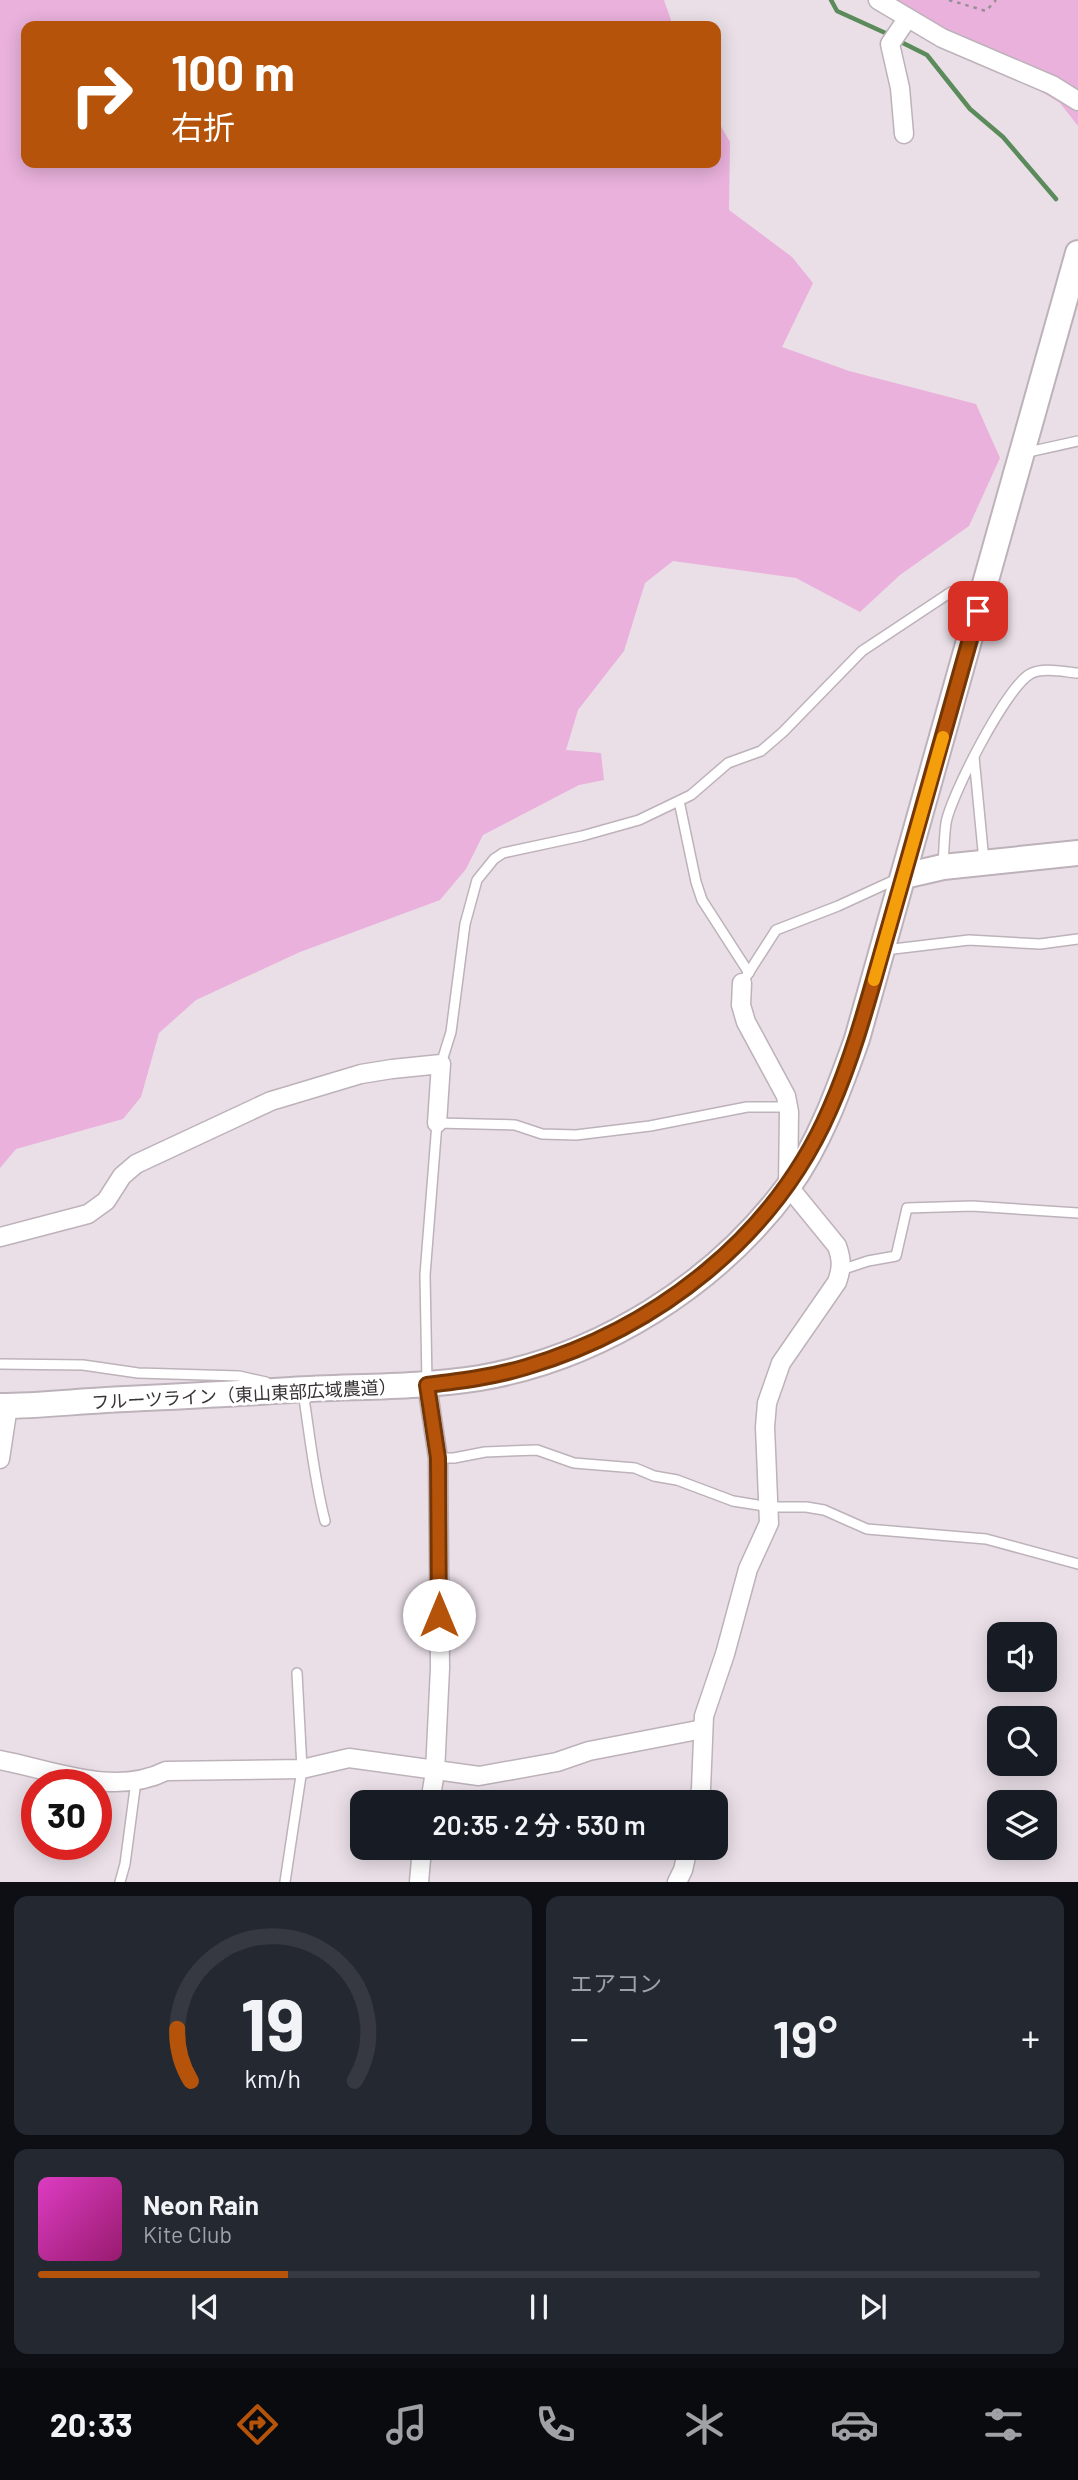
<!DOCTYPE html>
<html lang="ja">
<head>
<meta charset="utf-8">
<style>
	:root { --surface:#171b24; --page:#242831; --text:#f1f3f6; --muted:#9ea1a6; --line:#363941; --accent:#b45309 }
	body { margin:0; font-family:Barlow,"Noto Sans JP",sans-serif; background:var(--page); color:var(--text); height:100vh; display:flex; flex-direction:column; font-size:26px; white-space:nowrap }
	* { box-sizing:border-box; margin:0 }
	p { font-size:23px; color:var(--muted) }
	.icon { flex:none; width:38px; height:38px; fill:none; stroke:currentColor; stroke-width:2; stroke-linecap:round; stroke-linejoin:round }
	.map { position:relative; height:1882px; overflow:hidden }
	.details { display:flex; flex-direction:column; gap:14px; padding:14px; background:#0d0f14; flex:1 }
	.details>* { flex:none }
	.guide { position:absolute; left:21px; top:21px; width:700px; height:147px; border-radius:14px; box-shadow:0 4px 18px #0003; background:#b45309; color:#fff; overflow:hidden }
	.tools { position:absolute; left:987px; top:1622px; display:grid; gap:14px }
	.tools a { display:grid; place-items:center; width:70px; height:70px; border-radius:14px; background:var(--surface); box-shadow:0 4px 18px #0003; font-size:35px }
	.speed { position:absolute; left:21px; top:1769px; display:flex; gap:14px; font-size:35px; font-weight:700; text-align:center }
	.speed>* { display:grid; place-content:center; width:91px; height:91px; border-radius:50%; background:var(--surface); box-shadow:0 4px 18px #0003; line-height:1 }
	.speed .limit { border:10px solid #d22; background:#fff; color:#111 }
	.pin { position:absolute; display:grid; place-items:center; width:60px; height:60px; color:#fff; margin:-30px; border-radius:14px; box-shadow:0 4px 10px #0006 }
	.me { position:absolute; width:77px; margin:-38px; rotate:0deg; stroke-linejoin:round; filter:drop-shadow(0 0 5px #0008) }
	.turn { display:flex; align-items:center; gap:24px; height:147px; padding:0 35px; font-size:32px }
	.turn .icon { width:91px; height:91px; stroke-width:2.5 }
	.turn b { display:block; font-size:49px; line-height:60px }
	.big { font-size:52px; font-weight:600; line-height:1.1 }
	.details .tile { flex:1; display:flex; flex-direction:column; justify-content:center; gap:10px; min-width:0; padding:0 24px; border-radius:14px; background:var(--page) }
	.details .dial { align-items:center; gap:0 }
	.dial svg { height:182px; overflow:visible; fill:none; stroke:var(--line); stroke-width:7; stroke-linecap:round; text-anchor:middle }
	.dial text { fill:var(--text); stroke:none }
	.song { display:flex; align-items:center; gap:21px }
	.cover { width:84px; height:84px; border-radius:10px; background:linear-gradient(135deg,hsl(310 70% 55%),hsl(320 70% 35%)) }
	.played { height:7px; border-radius:4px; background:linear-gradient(90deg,var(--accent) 25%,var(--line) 25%) }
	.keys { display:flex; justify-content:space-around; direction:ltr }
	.heat { display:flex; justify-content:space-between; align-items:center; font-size:38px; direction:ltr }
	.details .tiles { flex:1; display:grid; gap:14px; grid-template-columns:1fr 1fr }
	.tile:last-child { grid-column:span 2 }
	.trip { position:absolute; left:350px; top:1790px; width:378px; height:70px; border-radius:14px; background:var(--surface); box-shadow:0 4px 18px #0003; font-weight:600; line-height:70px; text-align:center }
	.tabs { display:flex; height:112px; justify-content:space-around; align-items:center; background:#090b0e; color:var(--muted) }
	.tabs .icon { width:49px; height:49px }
	.tabs .active { color:var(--accent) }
	.tabs b { font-size:32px; color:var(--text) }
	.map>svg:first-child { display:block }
</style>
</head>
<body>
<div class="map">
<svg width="1078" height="1882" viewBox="0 0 1078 1882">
	<rect width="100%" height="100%" fill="#eadfe7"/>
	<g fill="#e9b1dc">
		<path d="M0 0H664L673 26H26V163H716V118L730 142 729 210 792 257 813 283 782 347 849 371 976 404 1000 458 969 526 900 575 860 612 796 578 673 561 645 583 624 651 578 710 566 750 601 753 604 780 579 785 483 835 466 869 440 900 300 952 196 1000 159 1033 141 1097 123 1119 16 1149 0 1168Z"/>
		<path d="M895 0H1078V126L1060 103 903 7Z"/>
	</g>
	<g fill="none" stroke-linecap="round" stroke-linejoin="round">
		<g stroke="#5b8b5a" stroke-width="4.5">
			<path d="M831 0 837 11 892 36"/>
			<path d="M899 41 927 55 970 109 1003 137 1056 199"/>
		</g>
		<defs>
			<g id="lane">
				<path d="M1024 453 1078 441"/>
				<path d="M974 757 984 861"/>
				<path d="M679 801 696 882 702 900 749 973"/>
				<path d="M943 866C944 852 944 837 946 823 951 795 1006 688 1030 674 1043 667 1064 672 1078 673"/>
				<path d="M885 950 969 940 1040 944 1078 939"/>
				<path d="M742 983 776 930 838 906 899 878"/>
				<path d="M441 1064 451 1032 465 924 477 880 494 859 503 853 582 836 639 820 691 795 728 763 761 751 783 732 862 651 951 592"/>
				<path d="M841 1270 868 1261 896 1256 907 1208 972 1206 1078 1213"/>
				<path d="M0 1364 83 1365 138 1373 239 1376 266 1382"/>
				<path d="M427 1382 425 1275 437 1123 515 1125 542 1134 576 1135 650 1126 747 1107H788"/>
				<path d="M303 1392C310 1436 314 1479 325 1521"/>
				<path d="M438 1458H454L485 1452 537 1450 574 1463 635 1468 654 1476 677 1480 733 1501 770 1507H806L824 1510 867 1529 986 1539 1078 1564"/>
				<path d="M120 1882 125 1864 136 1781"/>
				<path d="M285 1882 302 1769 297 1673"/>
			</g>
			<g id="street">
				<path d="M878 0 942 38 1052 85 1078 101"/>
				<path d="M904 134 900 88 890 44 907 19"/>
				<path d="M0 1237 88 1214 106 1201 122 1176 136 1164 271 1101 361 1074 392 1069 441 1064 437 1123"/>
				<path d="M427 1385 438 1458 440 1668 435 1772 430 1802"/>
				<path d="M0 1459 8 1406"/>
				<path d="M0 1760C53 1770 114 1797 166 1771L302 1769 349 1758 479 1776 557 1762 589 1751 703 1729"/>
				<path d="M698 1802 701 1789 704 1716 725 1654 748 1569 769 1523 765 1427 767 1403 781 1363 837 1282C842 1268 842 1260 837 1246L788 1186 789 1112 786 1096 746 1022 741 1005 742 983"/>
				<path d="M419 1882 422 1848"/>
				<path d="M677 1882 683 1870 688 1848"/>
			</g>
			<g id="secondary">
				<path d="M904 876 943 867 1078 853"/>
				<path d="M0 1406C35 1406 71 1402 106 1400 167 1397 229 1394 291 1390 354 1386 417 1388 480 1378 601 1357 715 1285 788 1187 820 1143 839 1089 857 1039L1078 253"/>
			</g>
		</defs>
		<use href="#lane" stroke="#bdb2ba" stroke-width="12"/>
		<use href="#street" stroke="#bdb2ba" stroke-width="21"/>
		<use href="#secondary" stroke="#bdb2ba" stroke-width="28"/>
		<path stroke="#968f94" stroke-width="2.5" stroke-dasharray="3.5 5" stroke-linecap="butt" d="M949 0 986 11 996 0"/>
		<use href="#lane" stroke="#fff" stroke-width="9"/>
		<use href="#street" stroke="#fff" stroke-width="18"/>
		<use href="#secondary" stroke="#fff" stroke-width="24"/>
	</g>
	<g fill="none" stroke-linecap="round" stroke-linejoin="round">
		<defs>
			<path id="route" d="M439 1615 438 1458 427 1385C460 1381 493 1377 526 1367 658 1328 775 1236 830 1109 856 1050 871 989 889 927 919 822 948 717 978 611"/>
		</defs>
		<use href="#route" stroke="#753606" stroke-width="18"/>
		<use href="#route" stroke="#b45309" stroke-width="12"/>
		<path stroke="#f59e0b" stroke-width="12" d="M874 980 943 737"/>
	</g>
	<g text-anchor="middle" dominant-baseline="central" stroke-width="6" stroke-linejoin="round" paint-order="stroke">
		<g font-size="18" fill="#373336" stroke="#fff">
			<text transform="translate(244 1394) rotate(-3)">フルーツライン（東山東部広域農道）</text>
		</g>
	</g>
</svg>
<div class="tools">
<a><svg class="icon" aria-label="sound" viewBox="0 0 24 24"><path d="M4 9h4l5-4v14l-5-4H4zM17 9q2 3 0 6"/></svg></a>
<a><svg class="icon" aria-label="search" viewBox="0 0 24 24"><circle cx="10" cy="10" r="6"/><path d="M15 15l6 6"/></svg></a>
<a><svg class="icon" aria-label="layers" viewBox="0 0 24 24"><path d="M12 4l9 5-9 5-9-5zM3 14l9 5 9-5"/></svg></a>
</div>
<div class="speed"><div class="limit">30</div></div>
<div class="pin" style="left:978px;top:611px;background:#d93025"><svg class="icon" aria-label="arrive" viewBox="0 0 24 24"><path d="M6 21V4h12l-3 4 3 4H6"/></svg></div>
<svg class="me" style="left:439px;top:1615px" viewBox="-20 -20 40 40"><circle r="19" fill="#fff"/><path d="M0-13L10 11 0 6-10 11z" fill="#b45309"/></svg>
<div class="trip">20:35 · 2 分 · 530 m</div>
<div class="guide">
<div class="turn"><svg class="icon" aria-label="right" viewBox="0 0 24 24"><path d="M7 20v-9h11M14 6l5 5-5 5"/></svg><div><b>100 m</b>右折</div></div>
</div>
</div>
<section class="details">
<div class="tiles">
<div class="tile dial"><svg viewBox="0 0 100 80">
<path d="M14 69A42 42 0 1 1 86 69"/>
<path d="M14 69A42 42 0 0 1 8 46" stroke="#b45309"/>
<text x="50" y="56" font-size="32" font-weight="700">19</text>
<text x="50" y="72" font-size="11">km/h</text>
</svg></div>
<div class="tile"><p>エアコン</p>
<div class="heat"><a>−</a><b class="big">19°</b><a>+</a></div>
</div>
<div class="tile">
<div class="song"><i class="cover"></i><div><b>Neon Rain</b><p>Kite Club</p></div></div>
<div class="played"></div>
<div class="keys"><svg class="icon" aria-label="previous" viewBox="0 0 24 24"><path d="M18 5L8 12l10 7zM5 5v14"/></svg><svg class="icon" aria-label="pause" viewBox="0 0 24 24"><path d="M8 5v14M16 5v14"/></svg><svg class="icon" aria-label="next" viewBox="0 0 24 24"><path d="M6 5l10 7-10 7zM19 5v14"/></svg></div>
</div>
</div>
</section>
<nav class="tabs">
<b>20:33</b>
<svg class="icon active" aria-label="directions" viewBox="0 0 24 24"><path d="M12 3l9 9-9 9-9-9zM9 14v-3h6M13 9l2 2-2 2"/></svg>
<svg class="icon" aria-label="music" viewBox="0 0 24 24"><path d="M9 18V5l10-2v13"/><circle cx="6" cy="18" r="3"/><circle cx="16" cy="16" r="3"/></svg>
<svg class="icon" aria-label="phone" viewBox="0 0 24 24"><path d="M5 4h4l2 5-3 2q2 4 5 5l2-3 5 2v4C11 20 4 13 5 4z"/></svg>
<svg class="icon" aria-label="climate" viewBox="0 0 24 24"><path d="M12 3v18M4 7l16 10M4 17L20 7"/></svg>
<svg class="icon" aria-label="car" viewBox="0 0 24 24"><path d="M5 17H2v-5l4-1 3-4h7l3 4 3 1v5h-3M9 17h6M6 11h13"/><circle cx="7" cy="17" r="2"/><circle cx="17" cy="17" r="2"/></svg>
<svg class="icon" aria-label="filters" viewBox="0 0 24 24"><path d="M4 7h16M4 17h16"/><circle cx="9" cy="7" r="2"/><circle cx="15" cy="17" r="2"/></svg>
</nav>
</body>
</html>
